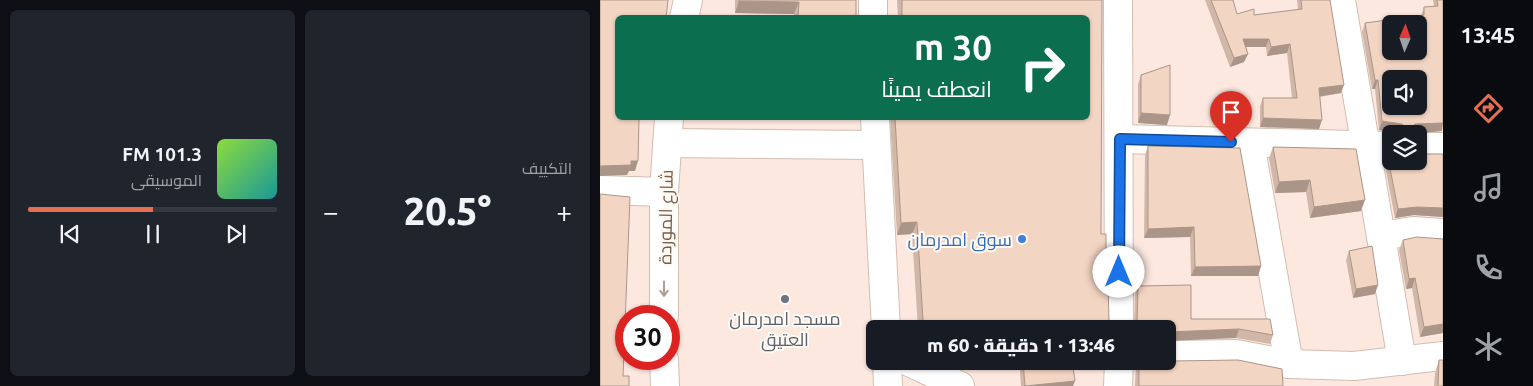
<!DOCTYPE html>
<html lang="ar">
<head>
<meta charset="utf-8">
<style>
	:root { --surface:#171b24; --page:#20242c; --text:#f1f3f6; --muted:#9ea1a6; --line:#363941; --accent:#e76f51 }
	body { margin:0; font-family:Ubuntu,Cairo,sans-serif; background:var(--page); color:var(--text); direction:rtl; height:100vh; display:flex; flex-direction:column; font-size:19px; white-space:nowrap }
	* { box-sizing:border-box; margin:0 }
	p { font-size:16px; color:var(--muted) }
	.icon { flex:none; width:28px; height:28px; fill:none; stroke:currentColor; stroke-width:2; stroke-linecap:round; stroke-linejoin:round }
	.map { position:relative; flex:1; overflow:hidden; direction:ltr }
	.drawer { display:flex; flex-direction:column; gap:10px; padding:10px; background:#0d0f14; width:600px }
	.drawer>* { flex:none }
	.guide { position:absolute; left:15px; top:15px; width:475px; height:105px; border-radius:8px; box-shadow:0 1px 4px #0004; direction:rtl; background:#0b6e4f; color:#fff; overflow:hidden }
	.needle { width:32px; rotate:2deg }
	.buttons { position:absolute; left:782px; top:15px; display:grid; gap:10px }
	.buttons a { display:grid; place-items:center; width:45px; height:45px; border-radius:8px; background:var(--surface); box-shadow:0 1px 4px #0004; font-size:25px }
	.speed { position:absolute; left:15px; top:305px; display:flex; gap:10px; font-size:25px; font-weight:700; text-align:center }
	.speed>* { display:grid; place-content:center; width:65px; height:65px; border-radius:50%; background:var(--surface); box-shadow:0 1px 4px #0004; line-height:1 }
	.speed .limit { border:8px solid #d22; background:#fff; color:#111 }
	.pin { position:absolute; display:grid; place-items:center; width:42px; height:42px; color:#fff; margin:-51px -21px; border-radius:50% 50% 50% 0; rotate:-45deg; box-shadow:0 0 5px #0007 }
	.pin .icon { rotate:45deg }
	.me { position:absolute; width:55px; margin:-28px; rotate:0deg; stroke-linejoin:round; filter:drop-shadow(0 0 4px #0008) }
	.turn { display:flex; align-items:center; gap:18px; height:105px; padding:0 15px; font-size:22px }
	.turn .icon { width:65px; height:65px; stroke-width:2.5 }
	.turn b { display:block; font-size:35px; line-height:42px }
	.big { font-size:38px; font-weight:800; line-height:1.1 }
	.drawer .card { flex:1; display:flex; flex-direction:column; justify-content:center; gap:8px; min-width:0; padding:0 18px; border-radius:8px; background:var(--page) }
	.song { display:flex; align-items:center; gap:15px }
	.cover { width:60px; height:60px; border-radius:8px; background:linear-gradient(135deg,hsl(90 70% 55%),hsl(180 70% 35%)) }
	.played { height:5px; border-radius:2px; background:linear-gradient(90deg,var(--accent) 50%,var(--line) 50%) }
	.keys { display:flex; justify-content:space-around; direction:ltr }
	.heat { display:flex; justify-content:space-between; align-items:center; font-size:28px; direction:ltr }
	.drawer .tiles { flex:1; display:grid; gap:10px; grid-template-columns:repeat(2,1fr) }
	.trip { position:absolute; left:266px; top:320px; width:310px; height:50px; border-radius:8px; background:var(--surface); box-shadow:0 1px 4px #0004; font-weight:800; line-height:50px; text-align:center; direction:rtl }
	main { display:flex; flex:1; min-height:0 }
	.menu { display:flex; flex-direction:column; width:90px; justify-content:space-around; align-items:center; background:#090b0e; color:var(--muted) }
	.menu .icon { width:35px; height:35px }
	.menu .active { color:var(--accent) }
	.menu b { font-size:22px; color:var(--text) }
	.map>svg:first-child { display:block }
</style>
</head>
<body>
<main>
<nav class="menu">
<b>13:45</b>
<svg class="icon active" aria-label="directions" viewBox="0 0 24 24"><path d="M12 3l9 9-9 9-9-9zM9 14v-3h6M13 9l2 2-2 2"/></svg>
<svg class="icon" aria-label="music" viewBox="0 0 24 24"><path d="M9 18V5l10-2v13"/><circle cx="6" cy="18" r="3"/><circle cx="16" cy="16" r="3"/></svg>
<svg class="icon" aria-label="phone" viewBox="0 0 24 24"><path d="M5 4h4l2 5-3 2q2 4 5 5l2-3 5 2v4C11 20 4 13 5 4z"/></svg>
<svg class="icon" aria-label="climate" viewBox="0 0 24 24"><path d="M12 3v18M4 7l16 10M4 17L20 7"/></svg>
</nav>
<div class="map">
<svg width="843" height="386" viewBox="0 0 843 386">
	<rect width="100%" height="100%" fill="#fdf6ec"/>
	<path fill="#fde8e0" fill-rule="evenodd" d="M0 0H843V386H0ZM18 18H488V118H18ZM791 24H819V51H791ZM791 79H819V106H791ZM791 134H819V161H791ZM26 316H69V359H26ZM275 329H568V361H275Z"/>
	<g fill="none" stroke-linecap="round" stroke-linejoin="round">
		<defs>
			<g id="minor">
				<path d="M273 0V18"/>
				<path d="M518 0 519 329"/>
				<path d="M741 0 802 361"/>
				<path d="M275 118 286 329"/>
				<path d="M520 139 791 146"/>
				<path d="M67 143 276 145"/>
				<path d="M650 143 689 364"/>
				<path d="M819 147H843"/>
				<path d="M0 190 64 192"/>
				<path d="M781 236 813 231 843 233"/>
				<path d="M568 355 636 354 689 364 754 366 843 356"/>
				<path d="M287 361 288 386"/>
				<path d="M307 361 360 386"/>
				<path d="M518 386 519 361"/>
			</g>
			<g id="tertiary">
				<path d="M84 18 88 0"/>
				<path d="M64 316V192L69 118"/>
				<path d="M64 359 65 386"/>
			</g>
		</defs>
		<use href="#minor" stroke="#d1beb0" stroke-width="30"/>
		<use href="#tertiary" stroke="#d1beb0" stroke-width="30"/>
		<use href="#minor" stroke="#fff" stroke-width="28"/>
		<use href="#tertiary" stroke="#fff" stroke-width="28"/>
	</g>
	<g fill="#d1b7a8">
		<path d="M135 0H256V18H194V14L135 13Z"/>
		<path d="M297 0H502L501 234 509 321 506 329H318L312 234 297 235 290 118H488V18H298Z"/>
		<path d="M605 0H633L637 14 654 15 698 10 697 0H730L741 93 720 97 719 129 660 127V106L663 98H692L687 53 667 56 666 47H646L648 54 644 62 630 67Z"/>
		<path d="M833 0H843L842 131 811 134H800L799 132 779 130 775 89H772L762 32 765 23 821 16 824 7 834 6Z"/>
		<path d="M541 75 567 125 538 123V84Z"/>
		<path d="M548 146 661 266 658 276H591L590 237 544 238 545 155Z"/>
		<path d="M673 147 761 211 710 218 706 192 675 193 669 158Z"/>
		<path d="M787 153 843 154V217L814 215 795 218 784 161Z"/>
		<path d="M843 239V333L820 337 812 288 806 289 799 250 803 240Z"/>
		<path d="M749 251 775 294 753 298 746 260Z"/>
		<path d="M538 286 591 319 673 335 670 344 636 338 568 329H534L535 295Z"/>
		<path d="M839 360 843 386H834L835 373Z"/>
		<path d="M536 361H568L683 386H535Z"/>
		<path d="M423 362 473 386H421L420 371Z"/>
	</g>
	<g fill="#aa9588">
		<path d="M139 1 199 2 194 14 135 13Z"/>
		<path d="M643 39H669L666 47H640Z"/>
		<path d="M690 44 687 53 667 56 671 47Z"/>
		<path d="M648 54 644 62 630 67 634 58Z"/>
		<path d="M775 80H778L775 89H772Z"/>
		<path d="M744 85 741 93 715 97 719 88Z"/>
		<path d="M541 113 570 115 567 125 538 123Z"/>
		<path d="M663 118 722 120 719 129 660 127Z"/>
		<path d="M782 121 802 124 799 132 779 130Z"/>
		<path d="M843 123 842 131 807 134 808 131 815 124Z"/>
		<path d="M31 161H38L35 171H29L27 175 0 176V166Z"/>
		<path d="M710 180 706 192 675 193 679 182Z"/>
		<path d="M765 200 761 211 710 218 714 207Z"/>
		<path d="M817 207 843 208V217L814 215 795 218 798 209Z"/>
		<path d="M317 222 312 234 297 235 301 223Z"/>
		<path d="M594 227 590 237 544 238 548 229Z"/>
		<path d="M661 266 658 276H591L595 267Z"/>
		<path d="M815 278 812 288 806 289 809 279Z"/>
		<path d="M778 285 775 294 753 298 756 289Z"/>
		<path d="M323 321H509L506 329H320Z"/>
		<path d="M843 324V333L820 337 824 327Z"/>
		<path d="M537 325H564L563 329H535Z"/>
		<path d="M639 329 636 338 568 341V332Z"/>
		<path d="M475 381 473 386H425Z"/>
	</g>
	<g fill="#f3d5c3" stroke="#aa9588" fill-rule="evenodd">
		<path d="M0 0H68L66 18H18V118H39L38 161H31V165L0 166Z"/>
		<path d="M139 0H256V18H198L199 2 139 1Z"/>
		<path d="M302 0H502L501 234H506V283H508L509 321H323L317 222 301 223 295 118H488V18H302Z"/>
		<path d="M611 0H633L637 14 654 9V15L702 9 701 0H730L744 85 719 88 722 120 663 118V98H697L690 44 671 47 669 39H643L648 54 634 58Z"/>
		<path d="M837 0H843V123L815 124 808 131 802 124 782 121 778 80H775L765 23 824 15V7L838 6ZM791 24H819V51H791ZM791 79H819V106H791Z"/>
		<path d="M570 65V115L541 113V75Z"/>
		<path d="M548 146 640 148 661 266 595 267 594 227 548 229Z"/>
		<path d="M673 147 756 149 765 200 714 207 710 180 679 182Z"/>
		<path d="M791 152V161H819V153L822 154H843V208L817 207 798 209 787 153Z"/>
		<path d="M0 194 30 197 23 376H29V386H0Z"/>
		<path d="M817 237 843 239V324L824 327 815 278 809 279 803 240Z"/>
		<path d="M772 246 778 285 756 289 749 251Z"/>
		<path d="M591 285V319H670L673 335 639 329 568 332V329H564V325H537L538 286Z"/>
		<path d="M568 360 572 361 638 360 682 369 683 386H539V361H568Z"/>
		<path d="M839 360H843V386H838Z"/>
		<path d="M432 361H472L475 381 425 386 423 362Z"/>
	</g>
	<defs><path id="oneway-shaft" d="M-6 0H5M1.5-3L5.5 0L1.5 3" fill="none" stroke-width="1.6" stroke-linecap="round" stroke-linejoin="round" transform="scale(1.25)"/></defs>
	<use stroke="#af9d94" href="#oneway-shaft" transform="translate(64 289) rotate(90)"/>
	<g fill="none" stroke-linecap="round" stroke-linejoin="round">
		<defs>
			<path id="route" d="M519 272 520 139 631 142"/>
		</defs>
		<use href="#route" stroke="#114b97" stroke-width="12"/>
		<use href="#route" stroke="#1a73e8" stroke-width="9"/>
	</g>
	<circle fill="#3f7fe0" stroke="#fffaf3" stroke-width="2" cx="422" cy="239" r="5"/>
	<circle fill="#6b7280" stroke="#fffaf3" stroke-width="2" cx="185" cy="299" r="5"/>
	<g text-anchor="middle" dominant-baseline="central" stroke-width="4" stroke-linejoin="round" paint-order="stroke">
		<g font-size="18" fill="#7a5c4d" stroke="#fffaf3">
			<text transform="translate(65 217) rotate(-89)">شارع الموردة</text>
		</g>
		<g font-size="18" fill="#366cbe" stroke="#fffaf3" text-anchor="end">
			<text x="412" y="239">سوق امدرمان</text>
		</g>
		<g font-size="18" fill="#5b616d" stroke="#fffaf3">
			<text x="185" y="318">مسجد امدرمان<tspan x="185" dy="21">العتيق</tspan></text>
		</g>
	</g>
</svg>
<div class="buttons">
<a><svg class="needle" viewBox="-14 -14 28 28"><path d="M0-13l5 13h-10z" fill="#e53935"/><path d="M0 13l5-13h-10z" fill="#9ea1a6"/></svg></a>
<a><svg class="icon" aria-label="sound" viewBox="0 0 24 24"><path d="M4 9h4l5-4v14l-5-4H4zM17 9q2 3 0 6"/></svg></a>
<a><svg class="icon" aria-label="layers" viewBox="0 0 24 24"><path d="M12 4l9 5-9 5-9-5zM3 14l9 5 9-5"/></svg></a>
</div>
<div class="speed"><div class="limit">30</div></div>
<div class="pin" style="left:631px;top:142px;background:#d93025"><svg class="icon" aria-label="arrive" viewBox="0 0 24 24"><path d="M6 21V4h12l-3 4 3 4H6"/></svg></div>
<svg class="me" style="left:519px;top:272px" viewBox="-20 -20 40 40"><circle r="19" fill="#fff"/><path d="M0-13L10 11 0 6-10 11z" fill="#1a73e8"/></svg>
<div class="trip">13:46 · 1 دقيقة · 60 m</div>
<div class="guide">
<div class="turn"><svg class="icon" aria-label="right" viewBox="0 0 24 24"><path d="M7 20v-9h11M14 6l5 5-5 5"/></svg><div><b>30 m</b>انعطف يمينًا</div></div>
</div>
</div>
<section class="drawer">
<div class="tiles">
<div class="card"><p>التكييف</p>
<div class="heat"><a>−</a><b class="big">20.5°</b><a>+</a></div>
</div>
<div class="card">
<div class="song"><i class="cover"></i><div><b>101.3 FM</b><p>الموسيقى</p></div></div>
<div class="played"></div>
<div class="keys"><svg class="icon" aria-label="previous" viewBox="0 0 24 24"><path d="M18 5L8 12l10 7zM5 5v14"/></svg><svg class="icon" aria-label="pause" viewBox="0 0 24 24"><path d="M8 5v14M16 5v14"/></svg><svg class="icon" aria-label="next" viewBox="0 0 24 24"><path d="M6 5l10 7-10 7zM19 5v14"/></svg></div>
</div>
</div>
</section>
</main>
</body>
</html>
